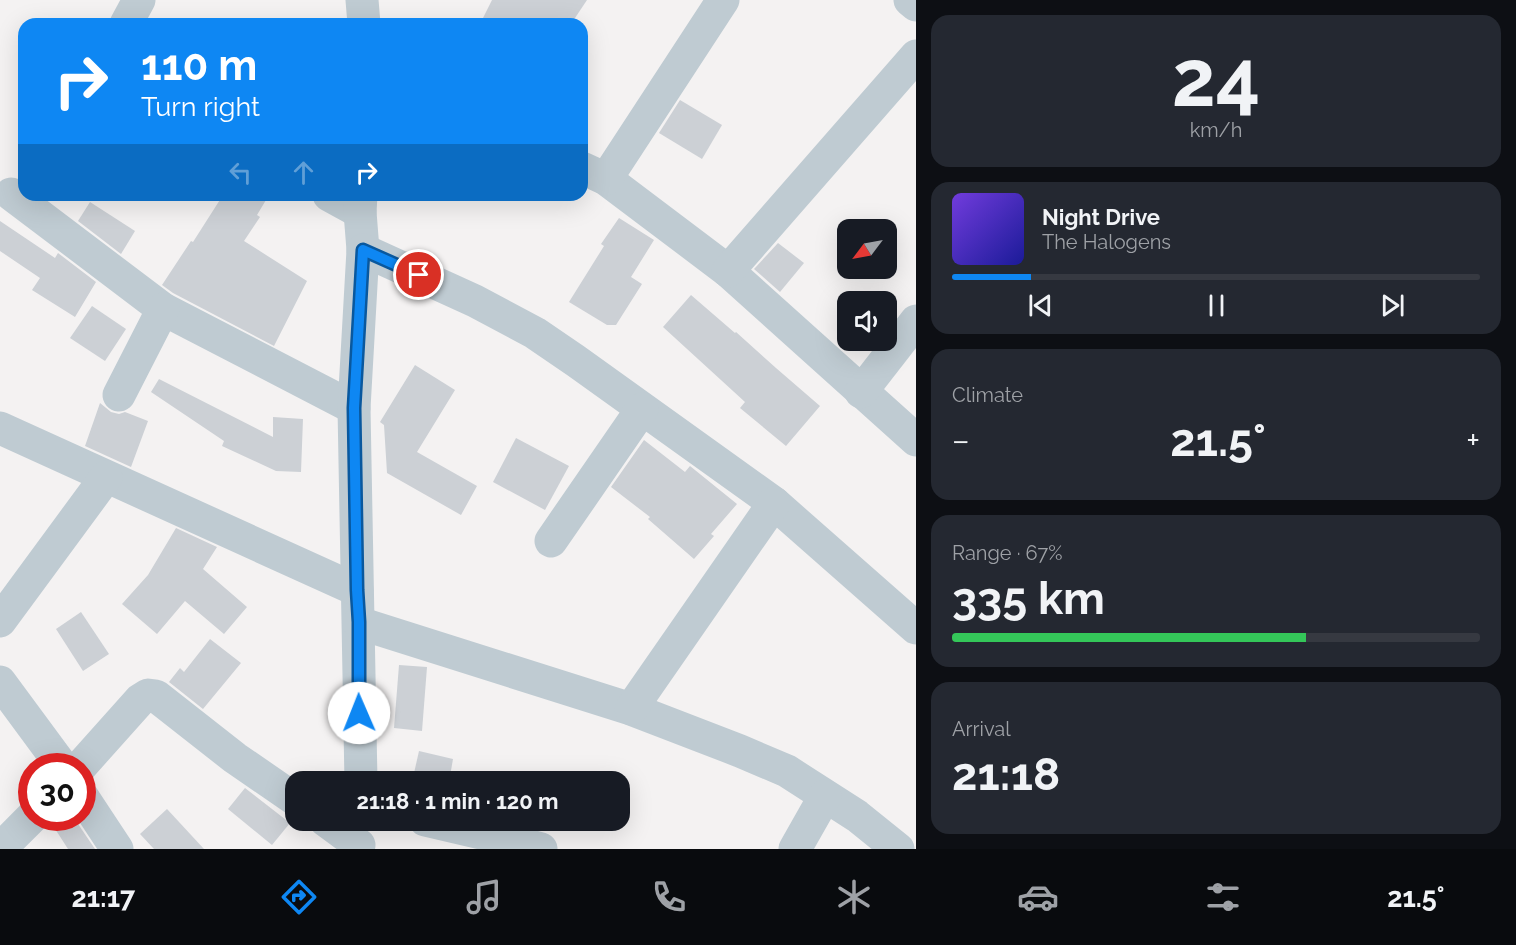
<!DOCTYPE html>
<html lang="en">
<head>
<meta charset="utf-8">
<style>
	:root { --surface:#171b24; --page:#242831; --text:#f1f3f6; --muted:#9ea1a6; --line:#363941; --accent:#0e87f3 }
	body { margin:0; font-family:Raleway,sans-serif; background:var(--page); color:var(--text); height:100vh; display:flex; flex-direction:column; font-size:22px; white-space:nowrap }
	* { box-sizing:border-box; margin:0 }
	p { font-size:20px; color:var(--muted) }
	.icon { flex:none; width:33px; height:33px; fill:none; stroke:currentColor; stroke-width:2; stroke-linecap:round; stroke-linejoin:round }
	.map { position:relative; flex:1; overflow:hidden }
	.side { display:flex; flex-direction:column; gap:15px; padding:15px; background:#0d0f14; width:600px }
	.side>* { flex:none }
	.guide { position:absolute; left:18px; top:18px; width:570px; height:183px; border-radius:18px; box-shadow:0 6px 24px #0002; background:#0e87f3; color:#fff; overflow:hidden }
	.needle { width:39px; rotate:238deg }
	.fabs { position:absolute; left:837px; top:219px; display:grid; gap:12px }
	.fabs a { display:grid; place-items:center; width:60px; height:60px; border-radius:12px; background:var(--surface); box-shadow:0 6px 24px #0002; font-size:30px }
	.speed { position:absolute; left:18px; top:753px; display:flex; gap:12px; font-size:30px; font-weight:700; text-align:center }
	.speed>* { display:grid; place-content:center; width:78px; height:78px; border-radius:50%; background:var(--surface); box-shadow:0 6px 24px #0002; line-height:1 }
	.speed .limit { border:9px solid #d22; background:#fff; color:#111 }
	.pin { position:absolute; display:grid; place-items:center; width:51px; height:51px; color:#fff; margin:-26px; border:3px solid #fff; border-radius:50%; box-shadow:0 2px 6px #0007 }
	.me { position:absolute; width:66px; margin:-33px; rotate:359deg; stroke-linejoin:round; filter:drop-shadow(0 0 4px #0008) }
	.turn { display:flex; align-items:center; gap:21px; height:126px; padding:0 24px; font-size:27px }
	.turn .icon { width:78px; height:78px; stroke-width:2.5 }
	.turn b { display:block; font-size:42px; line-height:51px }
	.lanes { display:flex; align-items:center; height:57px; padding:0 24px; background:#0003; justify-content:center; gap:30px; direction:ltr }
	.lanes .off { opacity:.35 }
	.big { font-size:45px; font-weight:700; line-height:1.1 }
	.side .tile { flex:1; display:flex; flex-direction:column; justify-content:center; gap:9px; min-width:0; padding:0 21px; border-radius:18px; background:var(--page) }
	.side .dial { align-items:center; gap:0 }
	.dial b { font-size:78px; line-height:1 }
	.song { display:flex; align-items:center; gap:18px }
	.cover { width:72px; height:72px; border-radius:9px; background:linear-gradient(135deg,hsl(260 70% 55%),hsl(240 70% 35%)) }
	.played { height:6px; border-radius:3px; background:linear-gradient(90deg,var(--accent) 15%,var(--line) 15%) }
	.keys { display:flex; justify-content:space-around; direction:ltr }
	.heat { display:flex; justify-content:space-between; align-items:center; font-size:33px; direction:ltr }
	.charge { height:9px; border-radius:4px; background:linear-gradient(90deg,#34c759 67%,var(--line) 0) }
	.trip { position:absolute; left:285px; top:771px; width:345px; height:60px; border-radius:18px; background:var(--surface); box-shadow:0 6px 24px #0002; font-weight:700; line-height:60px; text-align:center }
	.dock { display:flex; height:96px; justify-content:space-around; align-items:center; background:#090b0e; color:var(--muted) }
	.dock .icon { width:42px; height:42px }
	.dock .selected { color:var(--accent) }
	.dock b { font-size:27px; color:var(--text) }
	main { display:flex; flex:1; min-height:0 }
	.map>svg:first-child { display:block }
</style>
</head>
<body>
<main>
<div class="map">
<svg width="916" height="849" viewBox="0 0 916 849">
	<rect width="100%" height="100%" fill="#f4f2f2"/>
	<g fill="#ccd0d5">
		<path d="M492 0H587L571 24H480Z"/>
		<path d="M680 100 722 125 702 159 659 133Z"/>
		<path d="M223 195H269L257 215 260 217 244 241 307 281 274 346 173 293 162 285 191 241 193 242Z"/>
		<path d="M90 202 135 231 121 254 78 221Z"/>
		<path d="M619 218 654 240 631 277 642 284 616 325H607L569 302 604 246 601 244Z"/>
		<path d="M0 221 55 258 58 253 96 282 75 317 32 290 40 278 0 251Z"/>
		<path d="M778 243 804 263 780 292 754 269Z"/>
		<path d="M691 295 735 333 736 332 776 368 820 406 786 446 740 408 745 402 663 327Z"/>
		<path d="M92 306 126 329 105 361 70 338Z"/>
		<path d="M415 365 455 390 417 452 477 486 461 515 387 473 384 425 380 422Z"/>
		<path d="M159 379 273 437V417L303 419 301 472 276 471 222 446 224 441 151 392Z"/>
		<path d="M100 403 111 412 119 414 125 412 148 421 131 467 85 446Z"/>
		<path d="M516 438 569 466 545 510 493 482Z"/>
		<path d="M644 440 685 472 690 466 737 504 711 534 714 536 694 559 648 519 650 517 611 487Z"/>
		<path d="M176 528 217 547 203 569 247 607 224 634 185 601 157 634 122 604 148 575Z"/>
		<path d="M81 612 109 654 83 671 56 629Z"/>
		<path d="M210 639 241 663 203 709 169 682 180 668 184 672Z"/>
		<path d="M399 665 427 667 422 731 394 728Z"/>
		<path d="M419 751 453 759 449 782H412Z"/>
		<path d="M245 788 290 823 272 845 228 809Z"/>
		<path d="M167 809 204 849H154L140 834Z"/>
		<path d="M50 818H74L95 849H68L50 821Z"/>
	</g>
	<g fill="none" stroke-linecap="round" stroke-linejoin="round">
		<g stroke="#bfcbd2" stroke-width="33">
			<path d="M362 0 364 24"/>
			<path d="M910 0 916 5"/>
			<path d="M126 24 139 0"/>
			<path d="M582 168 606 179 728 271 916 440"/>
			<path d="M606 179 723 0"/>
			<path d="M11 194 163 309 354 408"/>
			<path d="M329 195 360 212"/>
			<path d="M361 195 360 212 363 250 354 408 361 782"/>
			<path d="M363 250 475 301 535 333 576 361 774 503 916 628"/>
			<path d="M728 271 916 56"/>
			<path d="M861 392 916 321"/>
			<path d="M119 395 163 309"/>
			<path d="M0 428 357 590"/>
			<path d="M551 541 642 409"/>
			<path d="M0 621 106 477"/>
			<path d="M359 623 631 709 740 751 787 771 857 816 898 849"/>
			<path d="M0 682 62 766"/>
			<path d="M631 709 774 503"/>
			<path d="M81 766 140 700 148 695 156 696 235 758 296 800"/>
			<path d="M82 796 117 849"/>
			<path d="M325 820 359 845"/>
			<path d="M425 820 494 836 541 849"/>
			<path d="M0 849 32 817"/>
			<path d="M795 849 825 796"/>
		</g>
	</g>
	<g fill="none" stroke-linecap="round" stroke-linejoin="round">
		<defs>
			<path id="route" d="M359 713V622L357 590 354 408 363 250 419 275"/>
		</defs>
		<use href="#route" stroke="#09589e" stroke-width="15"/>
		<use href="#route" stroke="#0e87f3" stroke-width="10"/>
	</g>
</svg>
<div class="fabs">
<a><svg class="needle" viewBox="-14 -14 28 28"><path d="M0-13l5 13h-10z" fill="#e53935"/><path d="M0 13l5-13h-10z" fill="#9ea1a6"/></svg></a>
<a><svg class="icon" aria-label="sound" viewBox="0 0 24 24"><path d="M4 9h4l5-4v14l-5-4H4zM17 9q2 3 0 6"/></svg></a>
</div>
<div class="speed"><div class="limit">30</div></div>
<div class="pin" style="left:419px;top:275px;background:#d93025"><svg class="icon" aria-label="arrive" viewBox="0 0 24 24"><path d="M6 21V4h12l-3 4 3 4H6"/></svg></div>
<svg class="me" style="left:359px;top:713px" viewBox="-20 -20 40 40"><circle r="19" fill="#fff"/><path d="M0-13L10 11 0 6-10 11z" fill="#0e87f3"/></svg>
<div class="trip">21:18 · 1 min · 120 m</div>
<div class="guide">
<div class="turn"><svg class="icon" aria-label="right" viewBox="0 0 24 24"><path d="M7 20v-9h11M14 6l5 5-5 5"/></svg><div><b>110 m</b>Turn right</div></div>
<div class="lanes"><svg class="icon off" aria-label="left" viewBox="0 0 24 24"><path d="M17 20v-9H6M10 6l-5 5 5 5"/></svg><svg class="icon off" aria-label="ahead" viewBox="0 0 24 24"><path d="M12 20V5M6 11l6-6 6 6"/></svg><svg class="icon" aria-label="right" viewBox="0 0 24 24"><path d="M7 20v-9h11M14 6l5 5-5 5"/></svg></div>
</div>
</div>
<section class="side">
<div class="tile dial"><b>24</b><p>km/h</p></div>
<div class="tile">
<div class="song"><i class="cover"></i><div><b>Night Drive</b><p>The Halogens</p></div></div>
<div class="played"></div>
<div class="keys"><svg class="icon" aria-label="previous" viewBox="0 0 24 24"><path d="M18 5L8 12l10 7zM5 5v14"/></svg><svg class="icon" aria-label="pause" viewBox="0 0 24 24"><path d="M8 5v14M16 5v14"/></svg><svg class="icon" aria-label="next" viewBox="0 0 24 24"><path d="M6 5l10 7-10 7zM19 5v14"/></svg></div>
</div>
<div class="tile"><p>Climate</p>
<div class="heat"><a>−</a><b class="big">21.5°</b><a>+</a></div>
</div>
<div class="tile"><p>Range · 67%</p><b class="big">335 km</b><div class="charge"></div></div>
<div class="tile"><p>Arrival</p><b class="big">21:18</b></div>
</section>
</main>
<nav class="dock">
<b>21:17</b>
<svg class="icon selected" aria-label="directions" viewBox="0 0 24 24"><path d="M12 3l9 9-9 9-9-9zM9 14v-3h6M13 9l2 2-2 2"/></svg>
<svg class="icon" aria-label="music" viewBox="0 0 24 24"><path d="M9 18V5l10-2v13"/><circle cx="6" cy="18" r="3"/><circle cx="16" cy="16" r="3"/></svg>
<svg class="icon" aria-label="phone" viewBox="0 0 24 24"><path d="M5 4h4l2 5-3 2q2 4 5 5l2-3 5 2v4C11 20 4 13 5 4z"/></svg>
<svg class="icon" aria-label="climate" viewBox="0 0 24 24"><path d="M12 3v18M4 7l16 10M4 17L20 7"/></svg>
<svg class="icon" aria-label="car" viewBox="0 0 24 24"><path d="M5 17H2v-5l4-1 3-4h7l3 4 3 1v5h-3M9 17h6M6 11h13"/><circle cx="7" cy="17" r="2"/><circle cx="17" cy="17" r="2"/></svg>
<svg class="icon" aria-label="filters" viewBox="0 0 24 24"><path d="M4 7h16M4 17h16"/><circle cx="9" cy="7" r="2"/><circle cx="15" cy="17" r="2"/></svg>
<b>21.5°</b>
</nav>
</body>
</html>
